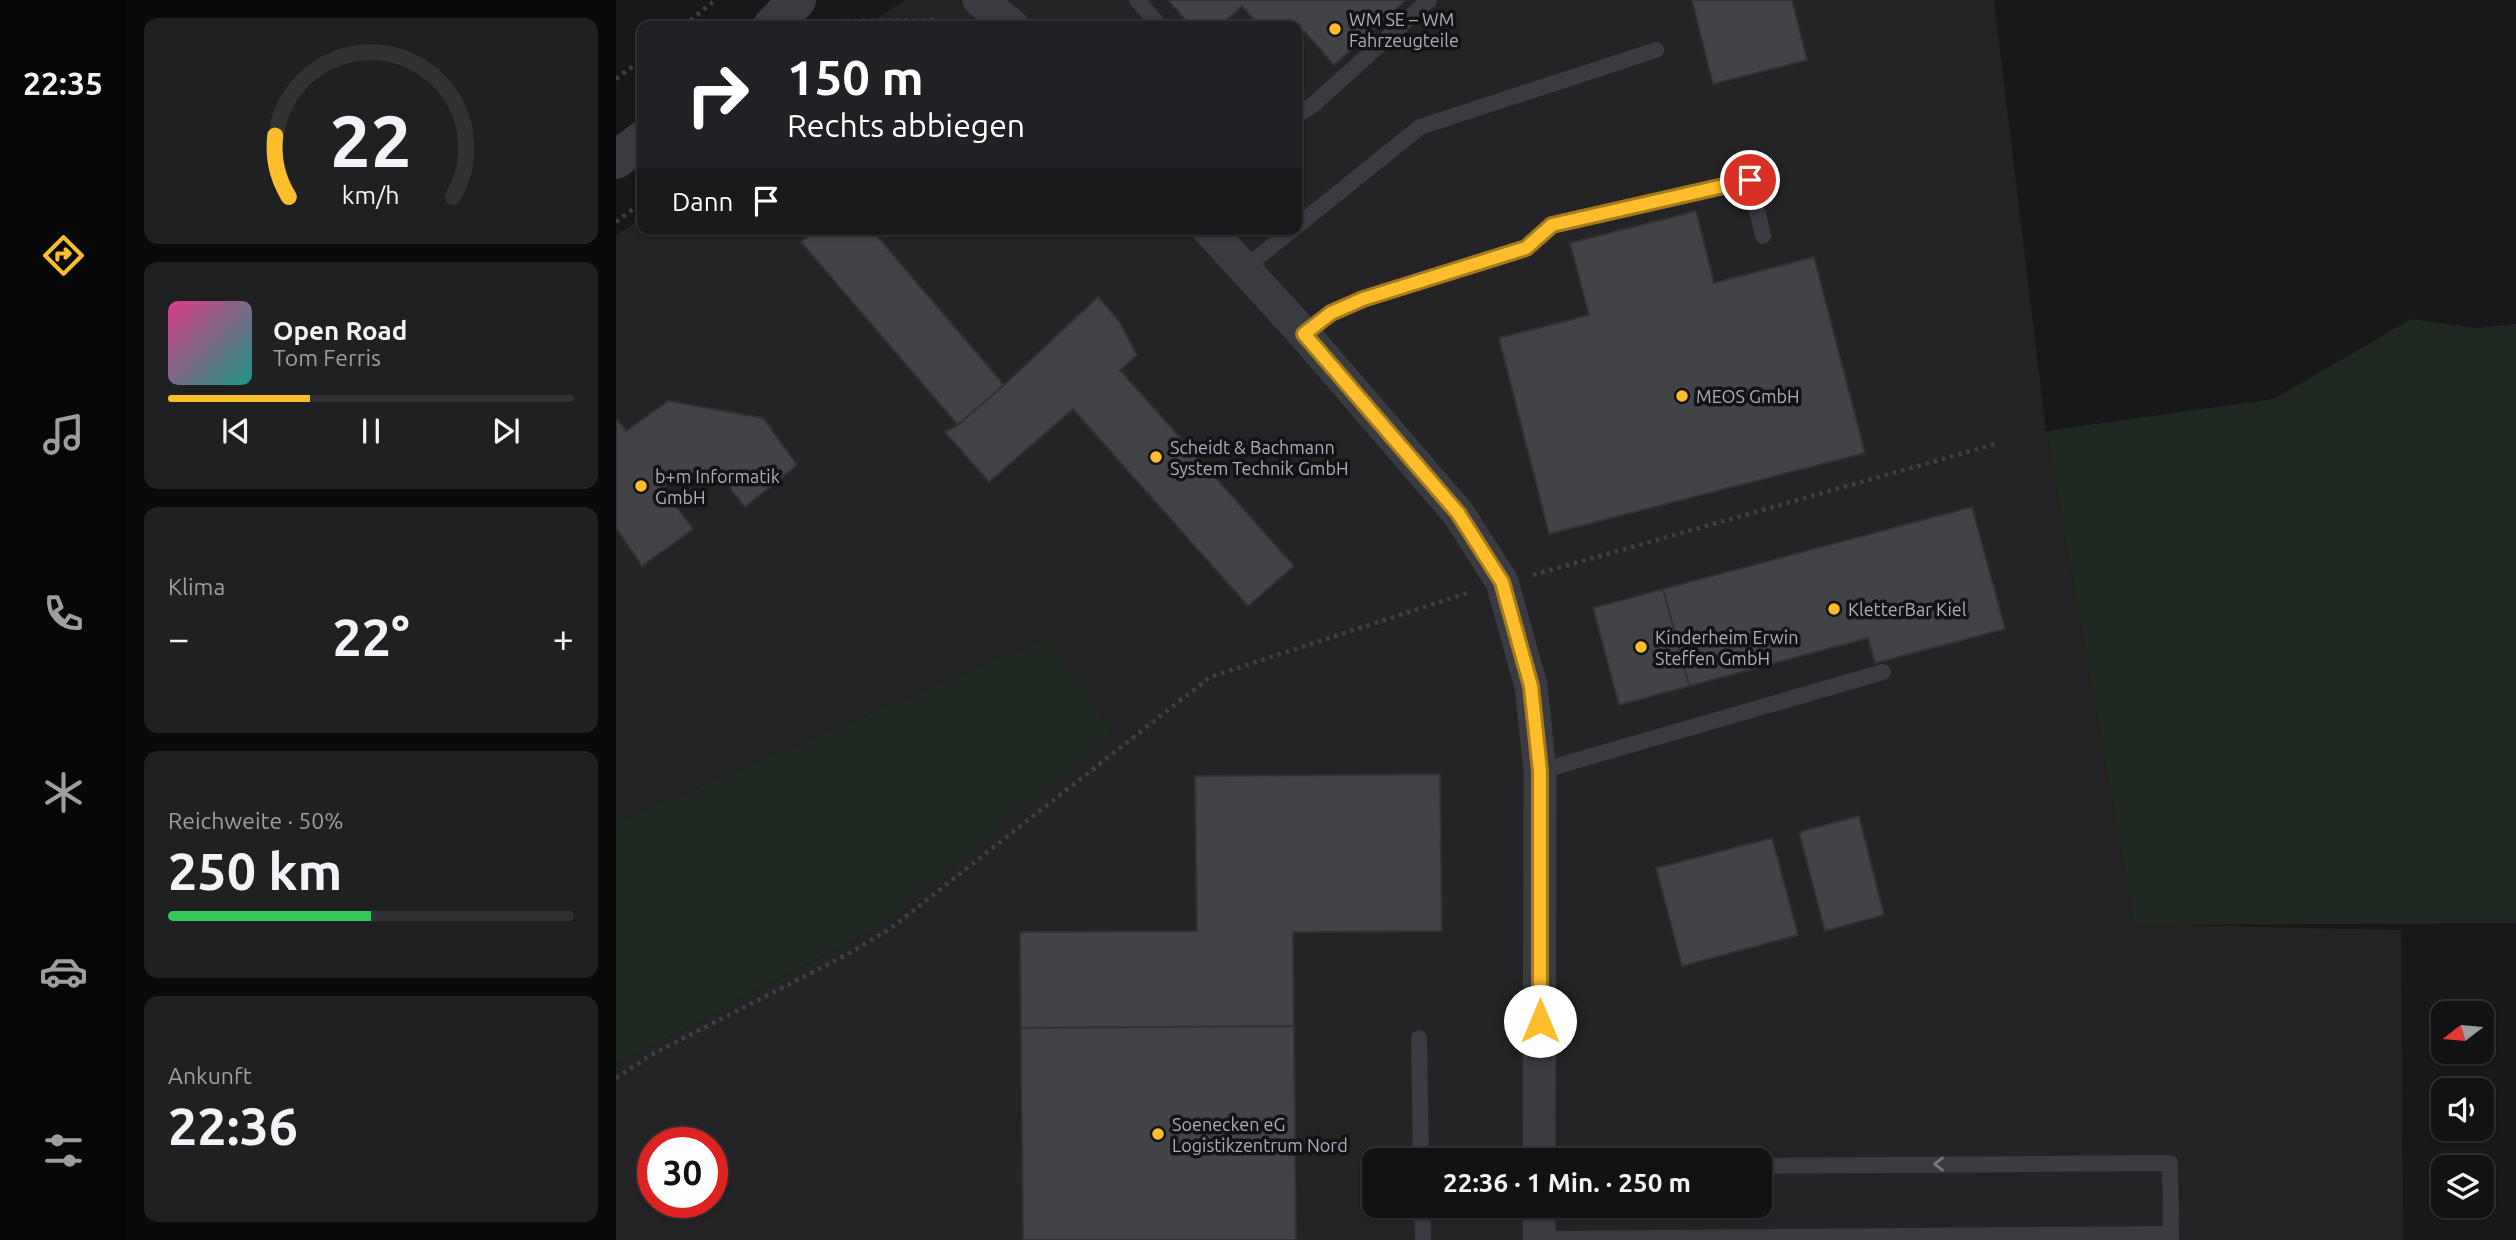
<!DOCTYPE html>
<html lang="de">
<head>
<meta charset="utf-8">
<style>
	:root { --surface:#121214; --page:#1f2022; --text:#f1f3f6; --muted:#9c9ea0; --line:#313234; --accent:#febe2c }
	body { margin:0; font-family:Ubuntu,sans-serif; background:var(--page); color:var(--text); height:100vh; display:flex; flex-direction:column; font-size:26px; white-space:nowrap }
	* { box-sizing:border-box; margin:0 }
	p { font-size:23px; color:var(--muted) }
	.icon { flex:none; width:38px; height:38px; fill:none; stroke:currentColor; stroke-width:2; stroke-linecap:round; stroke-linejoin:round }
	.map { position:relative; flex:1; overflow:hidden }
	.drawer { display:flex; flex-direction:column; gap:18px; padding:18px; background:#0a0a0b; width:490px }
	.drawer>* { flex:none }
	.banner { position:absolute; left:21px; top:21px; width:665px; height:214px; border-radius:14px; box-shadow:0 2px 5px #0004,0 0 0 2px var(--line); background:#202124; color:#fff; overflow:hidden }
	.needle { width:46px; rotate:254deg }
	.controls { position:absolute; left:1815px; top:1001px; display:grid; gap:14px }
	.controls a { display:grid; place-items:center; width:63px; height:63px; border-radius:14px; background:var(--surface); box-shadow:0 2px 5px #0004,0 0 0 2px var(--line); font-size:35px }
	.speed { position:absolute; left:21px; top:1127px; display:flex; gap:14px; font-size:35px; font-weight:700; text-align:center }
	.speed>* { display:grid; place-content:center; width:91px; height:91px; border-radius:50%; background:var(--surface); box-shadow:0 2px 5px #0004,0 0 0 2px var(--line); line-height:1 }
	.speed .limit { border:10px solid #d22; background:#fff; color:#111 }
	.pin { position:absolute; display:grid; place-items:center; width:60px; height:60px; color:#fff; margin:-30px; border:4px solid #fff; border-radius:50%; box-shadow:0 2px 7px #0007 }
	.me { position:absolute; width:77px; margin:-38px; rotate:0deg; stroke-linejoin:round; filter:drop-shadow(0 0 5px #0008) }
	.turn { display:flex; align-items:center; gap:24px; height:147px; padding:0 35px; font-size:32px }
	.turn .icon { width:91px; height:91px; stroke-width:2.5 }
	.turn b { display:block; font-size:49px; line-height:60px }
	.then { display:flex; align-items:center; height:66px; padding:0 35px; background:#0003; gap:14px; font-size:26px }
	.big { font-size:52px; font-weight:600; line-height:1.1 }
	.drawer .card { flex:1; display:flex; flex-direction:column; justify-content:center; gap:10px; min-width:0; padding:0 24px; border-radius:14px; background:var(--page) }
	.drawer .dial { align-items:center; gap:0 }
	.dial svg { height:182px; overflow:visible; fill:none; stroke:var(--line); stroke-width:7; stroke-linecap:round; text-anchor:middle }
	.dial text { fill:var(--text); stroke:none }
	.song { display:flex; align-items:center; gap:21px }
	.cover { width:84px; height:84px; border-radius:10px; background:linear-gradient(135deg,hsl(330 70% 55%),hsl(170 70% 35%)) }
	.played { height:7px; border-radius:4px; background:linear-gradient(90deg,var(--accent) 35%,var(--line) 35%) }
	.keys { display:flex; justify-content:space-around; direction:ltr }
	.heat { display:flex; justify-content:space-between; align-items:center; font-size:38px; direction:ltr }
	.charge { height:10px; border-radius:5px; background:linear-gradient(90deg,#34c759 50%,var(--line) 0) }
	.trip { position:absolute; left:746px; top:1148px; width:410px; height:70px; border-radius:14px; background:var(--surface); box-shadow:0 2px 5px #0004,0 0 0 2px var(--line); font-weight:600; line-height:70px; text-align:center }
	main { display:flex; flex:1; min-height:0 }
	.tabs { display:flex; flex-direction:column; width:126px; justify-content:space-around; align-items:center; background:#070708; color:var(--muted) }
	.tabs .icon { width:49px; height:49px }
	.tabs .on { color:var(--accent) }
	.tabs b { font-size:32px; color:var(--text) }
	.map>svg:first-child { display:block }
</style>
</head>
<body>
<main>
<nav class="tabs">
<b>22:35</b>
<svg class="icon on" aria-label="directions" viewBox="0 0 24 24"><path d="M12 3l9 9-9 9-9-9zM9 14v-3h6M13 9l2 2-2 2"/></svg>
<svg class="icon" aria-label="music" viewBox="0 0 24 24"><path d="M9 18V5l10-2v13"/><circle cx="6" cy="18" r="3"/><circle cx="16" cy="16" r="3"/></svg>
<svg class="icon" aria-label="phone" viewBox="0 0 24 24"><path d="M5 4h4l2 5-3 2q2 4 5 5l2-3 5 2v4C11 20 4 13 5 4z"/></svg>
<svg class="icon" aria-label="climate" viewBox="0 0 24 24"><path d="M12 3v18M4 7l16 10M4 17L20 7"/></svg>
<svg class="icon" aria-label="car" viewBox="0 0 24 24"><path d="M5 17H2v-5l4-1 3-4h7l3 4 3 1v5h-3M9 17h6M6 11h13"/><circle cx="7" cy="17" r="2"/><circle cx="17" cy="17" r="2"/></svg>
<svg class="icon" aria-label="filters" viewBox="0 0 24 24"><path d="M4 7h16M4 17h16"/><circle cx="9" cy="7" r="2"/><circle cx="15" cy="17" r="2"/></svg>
</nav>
<section class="drawer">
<div class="card dial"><svg viewBox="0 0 100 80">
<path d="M14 69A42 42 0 1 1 86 69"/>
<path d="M14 69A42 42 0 0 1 8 42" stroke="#febe2c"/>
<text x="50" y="56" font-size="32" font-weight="700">22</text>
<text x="50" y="72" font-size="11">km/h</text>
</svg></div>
<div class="card">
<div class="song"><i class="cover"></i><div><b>Open Road</b><p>Tom Ferris</p></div></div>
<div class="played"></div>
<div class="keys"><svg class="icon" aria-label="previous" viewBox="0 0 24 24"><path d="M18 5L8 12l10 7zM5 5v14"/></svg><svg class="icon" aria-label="pause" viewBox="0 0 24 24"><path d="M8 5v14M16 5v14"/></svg><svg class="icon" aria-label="next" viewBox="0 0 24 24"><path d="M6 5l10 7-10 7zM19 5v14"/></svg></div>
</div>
<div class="card"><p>Klima</p>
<div class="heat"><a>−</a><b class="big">22°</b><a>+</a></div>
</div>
<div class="card"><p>Reichweite · 50%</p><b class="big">250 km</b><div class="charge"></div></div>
<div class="card"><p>Ankunft</p><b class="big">22:36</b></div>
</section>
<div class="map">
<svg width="1900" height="1240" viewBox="0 0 1900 1240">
	<rect width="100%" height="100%" fill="#18181a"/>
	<path fill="#242427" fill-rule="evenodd" d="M289 0H1378L1430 431 1518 924 1785 930 1787 1240H0V1065L260 928 430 638 0 822V236L26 217V229H681V26H250ZM37 1143H96V1202H37ZM758 1160H1143V1206H758Z"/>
	<g fill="#1f2921">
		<path d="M1795 319 1861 328 1900 324V923L1518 925 1430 431 1658 399Z"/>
		<path d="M430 638 496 732 260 928 0 1065V822Z"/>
	</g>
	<g fill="#424347" stroke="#323236" stroke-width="2">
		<path d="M552 0H790L718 65 689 32 681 40V26H644L626 6 604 26H575Z"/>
		<path d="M1076 0H1176L1191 60 1097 84Z"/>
		<path d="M1080 211 1098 283 1198 257 1249 453 933 534 883 338 973 315 954 243Z"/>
		<path d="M200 229H255L388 385 342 425 185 242Z"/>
		<path d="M482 297 503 321 521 355 504 370 678 566 632 606 457 409 373 482 329 432 342 425 388 385Z"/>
		<path d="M52 401 147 418 181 465 129 507 110 483 68 472 46 488 77 529 26 566 0 528V421L2 420 10 431Z"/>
		<path d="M1356 507 1389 629 1259 663 1252 638 1073 686 1047 589Z"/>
		<path d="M1047 589 1073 686 1003 705 977 608Z"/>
		<path d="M824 774 826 931 677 932 678 1026 405 1028 404 932 581 931 579 776Z"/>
		<path d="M1243 816 1268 915 1209 931 1183 832Z"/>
		<path d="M1156 838 1182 935 1066 966 1040 868Z"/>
		<path d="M678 1026 680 1240H407L405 1028Z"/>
	</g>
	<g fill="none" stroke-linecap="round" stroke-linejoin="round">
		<g stroke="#3e4046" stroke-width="4.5" stroke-dasharray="3.5 5" stroke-linecap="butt">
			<path d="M68 26 99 0"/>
			<path d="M222 26 230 21 319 20 328 26"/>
			<path d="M0 79 26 59"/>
			<path d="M0 222 26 202"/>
			<path d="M917 575 1383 443"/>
			<path d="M0 1078 35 1055 232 954 275 928 594 677 854 592"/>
		</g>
		<g stroke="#3a3b41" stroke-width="16">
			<path d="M521 0 544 26"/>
			<path d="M681 115 698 104 813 0"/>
			<path d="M681 226 804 127 1040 50"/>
			<path d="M629 268 677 229"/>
			<path d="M688 334 715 313 747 299 910 248 936 225 1134 180 1147 236"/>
			<path d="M924 771 1267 672"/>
			<path d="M803 1038 805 1160"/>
			<path d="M1143 1166 1554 1163 1555 1240"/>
			<path d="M806 1206 807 1240"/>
			<path d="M923 1239 1555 1234"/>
		</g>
		<g stroke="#3a3b41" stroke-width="33">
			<path d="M363 0 397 26"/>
			<path d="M592 229 688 334 842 513 886 582 915 686 924 771 923 1160"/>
			<path d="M923 1240V1206"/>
		</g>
		<g stroke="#3a3b41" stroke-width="38">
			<path d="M156 26 181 0"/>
			<path d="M0 160 26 140"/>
		</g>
	</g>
	<defs><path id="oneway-chevron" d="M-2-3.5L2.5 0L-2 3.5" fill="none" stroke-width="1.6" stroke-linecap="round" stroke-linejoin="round" transform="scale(1.75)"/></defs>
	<use stroke="#777a84" href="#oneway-chevron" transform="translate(1323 1164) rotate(180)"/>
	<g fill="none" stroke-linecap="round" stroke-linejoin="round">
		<defs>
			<path id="route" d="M924 1021V771L915 686 886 582 842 513 688 334 715 313 747 299 910 248 936 225 1134 180"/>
		</defs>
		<use href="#route" stroke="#a57c1d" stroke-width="18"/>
		<use href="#route" stroke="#febe2c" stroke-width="12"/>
	</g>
	<g fill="#febe2c" stroke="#131315" stroke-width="2.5">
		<circle cx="719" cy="29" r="7"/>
		<circle cx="1066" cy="396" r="7"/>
		<circle cx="540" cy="457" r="7"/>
		<circle cx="25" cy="486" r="7"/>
		<circle cx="1218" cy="609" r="7"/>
		<circle cx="1025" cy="647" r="7"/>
		<circle cx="542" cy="1134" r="7"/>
	</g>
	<g text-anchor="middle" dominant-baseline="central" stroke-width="7" stroke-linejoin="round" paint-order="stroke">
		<g font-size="18" fill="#a9aebb" stroke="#131315" text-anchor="start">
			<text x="733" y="19">WM SE – WM<tspan x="733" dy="21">Fahrzeugteile</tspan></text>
			<text x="1080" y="396">MEOS GmbH</text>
			<text x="554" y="447">Scheidt &amp; Bachmann<tspan x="554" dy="21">System Technik GmbH</tspan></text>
			<text x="39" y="476">b+m Informatik<tspan x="39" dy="21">GmbH</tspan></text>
			<text x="1232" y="609">KletterBar Kiel</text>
			<text x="1039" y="637">Kinderheim Erwin<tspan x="1039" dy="21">Steffen GmbH</tspan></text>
			<text x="556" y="1124">Soenecken eG<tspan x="556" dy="21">Logistikzentrum Nord</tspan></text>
		</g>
	</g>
</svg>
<div class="controls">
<a><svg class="needle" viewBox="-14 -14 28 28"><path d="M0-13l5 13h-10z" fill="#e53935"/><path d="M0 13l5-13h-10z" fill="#9c9ea0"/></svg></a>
<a><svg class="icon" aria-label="sound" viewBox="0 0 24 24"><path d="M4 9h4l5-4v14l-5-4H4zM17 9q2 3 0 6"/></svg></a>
<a><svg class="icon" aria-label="layers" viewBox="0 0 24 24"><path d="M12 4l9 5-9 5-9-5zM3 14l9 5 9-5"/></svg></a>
</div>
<div class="speed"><div class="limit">30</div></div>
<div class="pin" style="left:1134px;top:180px;background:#d93025"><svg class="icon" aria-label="arrive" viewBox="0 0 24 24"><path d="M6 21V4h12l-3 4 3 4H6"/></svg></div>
<svg class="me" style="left:924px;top:1021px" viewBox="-20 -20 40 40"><circle r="19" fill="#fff"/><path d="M0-13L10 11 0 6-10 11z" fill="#febe2c"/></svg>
<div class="trip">22:36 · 1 Min. · 250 m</div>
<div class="banner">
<div class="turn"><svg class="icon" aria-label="right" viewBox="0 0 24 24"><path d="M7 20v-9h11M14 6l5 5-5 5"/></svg><div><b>150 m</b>Rechts abbiegen</div></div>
<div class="then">Dann<svg class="icon" aria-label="arrive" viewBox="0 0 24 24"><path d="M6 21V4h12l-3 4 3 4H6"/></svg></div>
</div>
</div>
</main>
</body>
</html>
